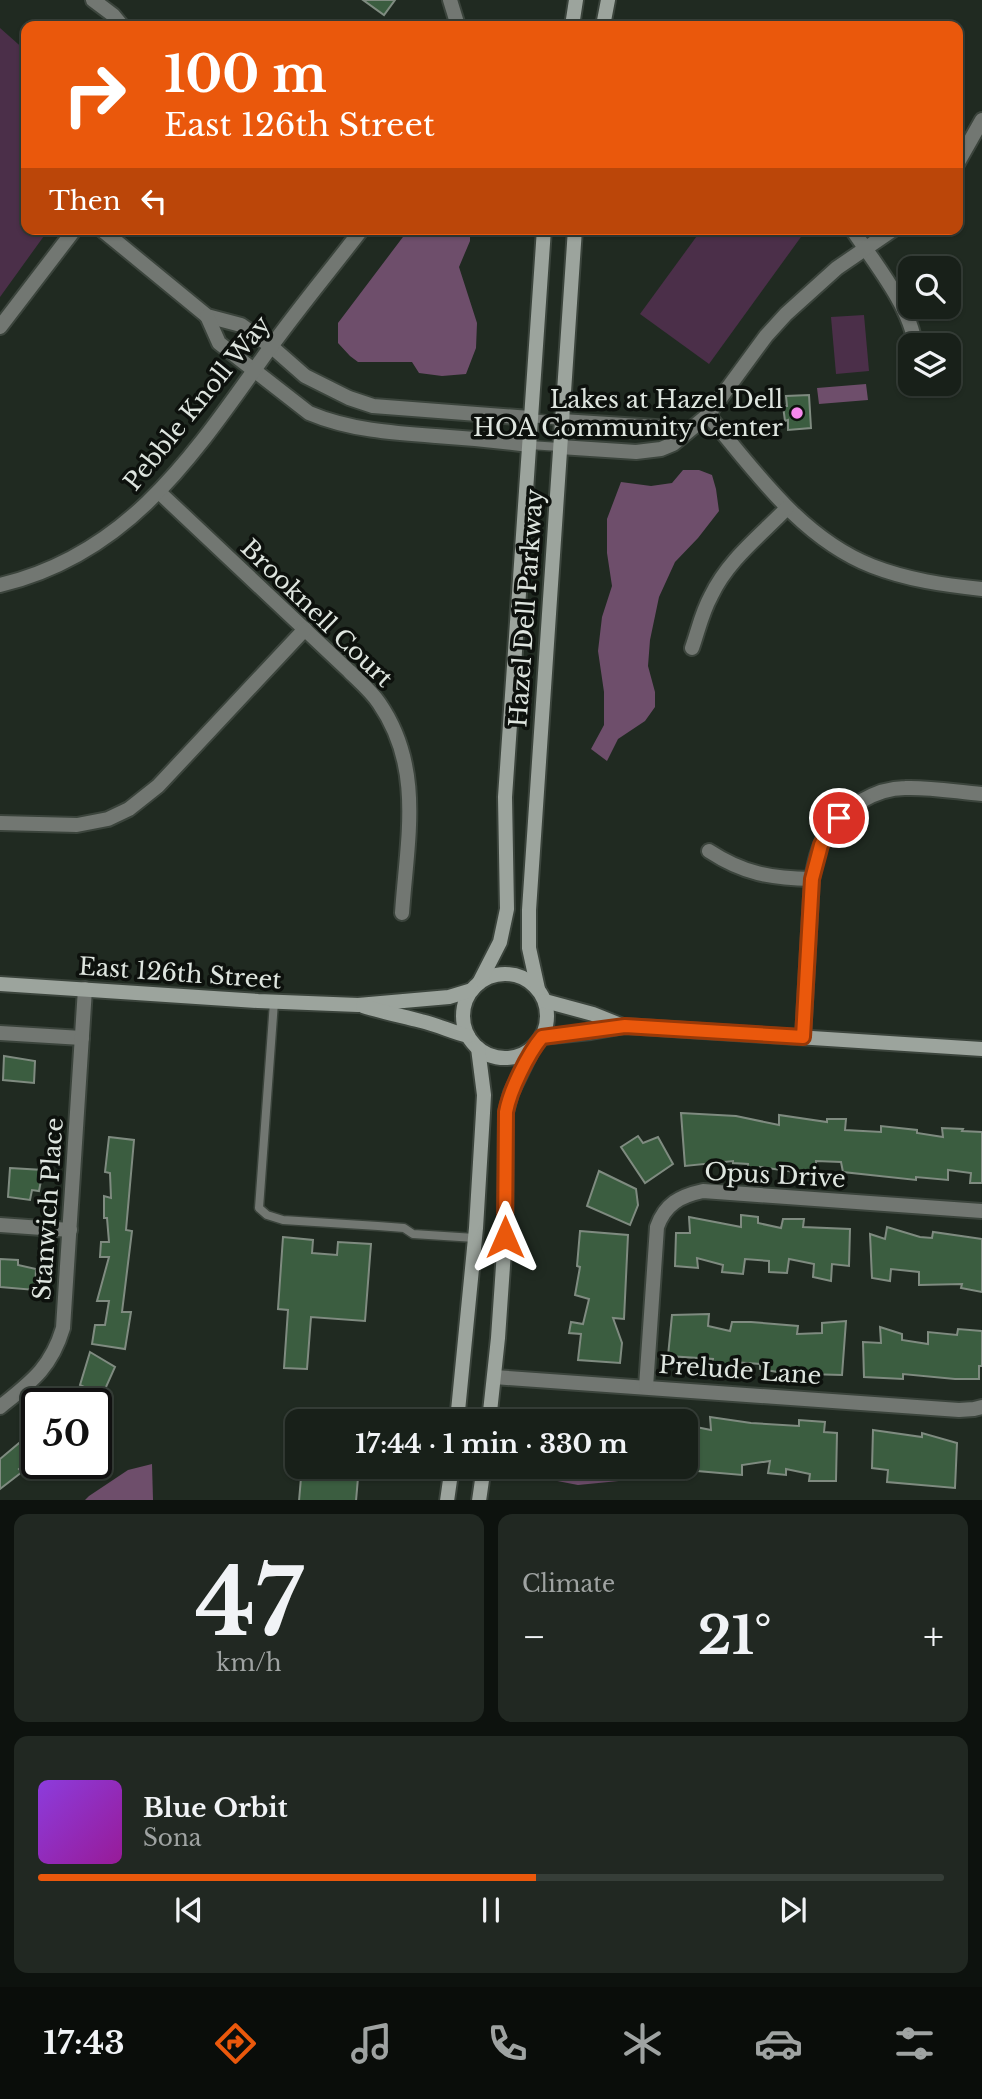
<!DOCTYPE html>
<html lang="en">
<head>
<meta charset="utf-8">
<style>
	:root { --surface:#182019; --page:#212822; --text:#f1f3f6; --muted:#9fa3a2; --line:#363e38; --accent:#ea580c }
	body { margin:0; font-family:"Libre Baskerville",serif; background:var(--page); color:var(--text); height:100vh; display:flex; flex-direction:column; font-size:26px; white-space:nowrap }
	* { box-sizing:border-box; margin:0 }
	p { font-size:23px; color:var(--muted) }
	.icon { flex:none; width:38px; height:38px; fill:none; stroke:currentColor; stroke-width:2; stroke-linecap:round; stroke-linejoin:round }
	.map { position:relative; height:1500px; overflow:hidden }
	.side { display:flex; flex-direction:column; gap:14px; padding:14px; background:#0d120e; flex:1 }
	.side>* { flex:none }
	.banner { position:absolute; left:21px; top:21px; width:942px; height:214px; border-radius:14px; box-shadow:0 2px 5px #0004,0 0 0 2px var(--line); background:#ea580c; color:#fff; overflow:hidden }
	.fabs { position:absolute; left:898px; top:256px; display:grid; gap:14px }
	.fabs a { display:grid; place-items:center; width:63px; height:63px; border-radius:14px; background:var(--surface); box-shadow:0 2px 5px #0004,0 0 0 2px var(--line); font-size:35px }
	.speed { position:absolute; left:21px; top:1388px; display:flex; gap:14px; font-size:35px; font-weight:700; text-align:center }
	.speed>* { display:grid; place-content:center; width:91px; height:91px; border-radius:50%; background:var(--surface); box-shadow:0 2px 5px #0004,0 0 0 2px var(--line); line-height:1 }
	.speed .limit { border:4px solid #111; border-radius:10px; background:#fff; color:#111 }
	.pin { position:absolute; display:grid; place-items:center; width:60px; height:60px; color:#fff; margin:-30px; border:4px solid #fff; border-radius:50%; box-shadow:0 2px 7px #0007 }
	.me { position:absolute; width:77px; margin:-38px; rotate:0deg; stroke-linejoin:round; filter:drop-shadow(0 0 5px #0008) }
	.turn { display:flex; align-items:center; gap:24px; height:147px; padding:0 28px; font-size:32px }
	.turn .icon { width:91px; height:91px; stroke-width:2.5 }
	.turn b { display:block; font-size:49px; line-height:60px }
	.then { display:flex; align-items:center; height:66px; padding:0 28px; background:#0003; gap:14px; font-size:26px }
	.big { font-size:52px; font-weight:700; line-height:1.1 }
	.side .tile { flex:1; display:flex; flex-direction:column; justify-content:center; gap:10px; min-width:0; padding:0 24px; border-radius:14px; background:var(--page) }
	.side .dial { align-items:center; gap:0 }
	.dial b { font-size:91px; line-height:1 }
	.song { display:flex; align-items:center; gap:21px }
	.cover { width:84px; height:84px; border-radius:10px; background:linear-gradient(135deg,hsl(270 70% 55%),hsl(300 70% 35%)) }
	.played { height:7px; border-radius:4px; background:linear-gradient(90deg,var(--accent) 55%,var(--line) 55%) }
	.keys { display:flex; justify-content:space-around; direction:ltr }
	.heat { display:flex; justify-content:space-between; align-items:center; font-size:38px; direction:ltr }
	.side .tiles { flex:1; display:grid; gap:14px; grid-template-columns:1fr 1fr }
	.tile:last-child { grid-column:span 2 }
	.trip { position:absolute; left:285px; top:1409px; width:413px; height:70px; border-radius:14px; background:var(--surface); box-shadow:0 2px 5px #0004,0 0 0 2px var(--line); font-weight:700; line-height:70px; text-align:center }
	.tabs { display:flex; height:112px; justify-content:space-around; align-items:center; background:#0a0d0a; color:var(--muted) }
	.tabs .icon { width:49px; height:49px }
	.tabs .active { color:var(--accent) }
	.tabs b { font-size:32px; color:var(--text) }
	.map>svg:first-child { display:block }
</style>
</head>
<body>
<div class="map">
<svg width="982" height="1501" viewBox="0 0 982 1501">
	<rect width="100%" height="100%" fill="#202a21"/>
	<g fill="#4b2f49">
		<path d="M0 28 26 51V229H49L0 297Z"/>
		<path d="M702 229 806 230 709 364 640 314Z"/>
		<path d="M864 315 869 371 836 374 831 317Z"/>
	</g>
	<g fill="#6e4e6b">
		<path d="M409 229H470V241L459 267 477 323 476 348 466 374 442 376 419 373 412 362H358L350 356 338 343V323Z"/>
		<path d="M866 384 868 400 819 404 817 388Z"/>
		<path d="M683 470H699L712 475 716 489 719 511 698 538 675 562 659 597 650 640 648 666 655 692V707L645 721 618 739 607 761 591 749 604 725V692L598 651 602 617 612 586 607 553V519L621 482 651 486 672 483Z"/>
		<path d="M152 1464 153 1500H85L89 1496 128 1470Z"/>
		<path d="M530 1467H639V1479L578 1485 547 1479Z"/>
	</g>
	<g fill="#3b5d40" stroke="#7f8b80" stroke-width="2">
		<path d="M363 0H395L384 15Z"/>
		<path d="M809 395 811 428 788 430V420L785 421 783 406H787L786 396Z"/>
		<path d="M4 1056 35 1061 34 1083 3 1080Z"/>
		<path d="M681 1113 736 1116 779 1125V1115L827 1122V1119H846L845 1130 881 1132V1126L917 1130V1133L943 1137 942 1128 963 1129 962 1131 982 1132V1183H970L971 1173 948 1170V1180L916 1177V1180L843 1172 841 1162 816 1161V1175L760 1167V1172L748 1170V1164L733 1163V1161L685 1166Z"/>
		<path d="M638 1136 643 1143 658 1137 673 1164 645 1183 621 1147Z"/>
		<path d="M109 1137 134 1140 126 1230 132 1231 122 1312H131L125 1349 92 1344 95 1325H105L109 1301H97L109 1257H100L101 1242H109L107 1218H104V1196L111 1198 110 1173 105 1172Z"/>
		<path d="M10 1168 43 1170 39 1191 32 1190 30 1200 8 1197Z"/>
		<path d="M599 1171 636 1189 638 1205 630 1225 587 1206Z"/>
		<path d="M741 1215 758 1217V1223L781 1228 783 1219H804L803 1227 850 1229 849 1266 832 1264 831 1281 813 1277 814 1264 789 1259 787 1273 769 1272V1261L745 1259 743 1274 722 1272 723 1265 697 1258 698 1268 675 1266 676 1233H690L689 1217 741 1227Z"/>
		<path d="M887 1227 920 1237 932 1238 933 1232 982 1239V1292L961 1288 962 1284 919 1285V1272L891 1269 890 1281 872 1278 870 1234 885 1239Z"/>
		<path d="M580 1231 628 1235 624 1319 613 1318 622 1343 620 1363 578 1360 581 1334 569 1333 571 1322 583 1324 589 1299 575 1295 580 1267 577 1266Z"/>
		<path d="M283 1237 313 1240 312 1253 337 1255 338 1242 371 1244 365 1321 311 1317 307 1369 284 1368 288 1310 278 1309Z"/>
		<path d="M0 1259 18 1260V1265L36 1269 35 1290 0 1287Z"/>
		<path d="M709 1314 708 1326 730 1331 732 1322H751L798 1326 797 1334 822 1333V1323L846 1321 842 1375 806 1374V1369L783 1368V1373L760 1369V1364L734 1362 735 1370 712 1367 713 1359 668 1356 672 1315Z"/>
		<path d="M880 1327 902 1334V1340L928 1344V1332L957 1335 958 1329 982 1331V1366H979V1379H955L903 1374V1379L864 1377 863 1342 881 1343Z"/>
		<path d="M90 1352 115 1367 102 1396 80 1385Z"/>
		<path d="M710 1417 751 1423 799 1426V1420L825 1422 824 1432 837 1433 836 1481H809L810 1474 786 1469V1475L768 1473 770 1461 742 1465V1475L686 1470V1425L711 1430Z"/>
		<path d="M37 1428V1454L19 1469 22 1472 0 1489V1459Z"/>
		<path d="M873 1430 922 1437V1433L957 1443 955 1488 887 1482 888 1470 872 1468Z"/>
		<path d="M302 1466H359L356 1501H299Z"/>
	</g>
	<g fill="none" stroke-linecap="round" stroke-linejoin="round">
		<defs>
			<g id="lane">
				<path d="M530 418 562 421"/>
				<path d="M529 445 560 447"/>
				<path d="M274 1002 259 1208 267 1215 283 1220 378 1226 404 1228 413 1234 475 1238"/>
			</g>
			<g id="street">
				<path d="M93 0 113 15 122 26"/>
				<path d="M450 0 458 26"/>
				<path d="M957 164 982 120"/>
				<path d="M101 229 207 316 241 325 272 347 305 376 349 398 373 406 530 418"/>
				<path d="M852 229C873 261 911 307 915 345"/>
				<path d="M207 316 219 343 309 413C349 430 393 433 436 436 467 438 498 441 529 445"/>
				<path d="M0 327 75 229"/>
				<path d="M708 415C755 471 801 538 872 566 908 580 944 585 982 589"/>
				<path d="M562 421 671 428 688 430"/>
				<path d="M560 447 636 452 661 449 673 444 708 415 766 336 786 314 837 268 894 229"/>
				<path d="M159 492 349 671C359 681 371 691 379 703 424 768 407 839 402 913"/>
				<path d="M0 585C122 556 186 466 255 369 288 321 326 276 362 229"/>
				<path d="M692 648C698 631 702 612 711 596 728 560 760 536 787 508"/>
				<path d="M0 823 77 825 108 819 129 809 158 786 305 629"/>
				<path d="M709 851C744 874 771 878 812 879"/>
				<path d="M0 1033 82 1038"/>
				<path d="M803 1037 812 879C815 863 818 847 827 833 843 808 876 788 905 788 931 787 957 792 982 794"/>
				<path d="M0 1225 70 1230"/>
				<path d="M494 1377 959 1410 974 1409 982 1407"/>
				<path d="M646 1387 657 1227C665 1204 680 1196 703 1191L982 1211"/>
				<path d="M0 1407C31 1382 51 1368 63 1328L85 989"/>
			</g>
			<g id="secondary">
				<path d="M572 26 576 0"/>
				<path d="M603 26 608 0"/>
				<circle cx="505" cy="1016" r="42"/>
				<path d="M479 983 500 942 507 909 505 797 544 229"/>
				<path d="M0 984 258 1001 358 1005 449 997 472 990"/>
				<path d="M538 989 529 948V910L575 229"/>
				<path d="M545 1001 593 1014 623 1026"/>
				<path d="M363 1006C382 1012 402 1016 421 1021 438 1025 452 1032 468 1036"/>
				<path d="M542 1037 591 1032 625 1026 982 1049"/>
				<path d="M457 1421 476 1228 483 1113 484 1095 478 1048"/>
				<path d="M489 1421 498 1338 505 1237 506 1112 511 1093 533 1048"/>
				<path d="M447 1501 452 1466"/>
				<path d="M479 1501 484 1466"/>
			</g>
		</defs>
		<use href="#lane" stroke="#3b443c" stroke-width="11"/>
		<use href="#street" stroke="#3b443c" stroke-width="18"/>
		<use href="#secondary" stroke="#3b443c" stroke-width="18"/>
		<use href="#lane" stroke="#727772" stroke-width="8"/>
		<use href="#street" stroke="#727772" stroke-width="14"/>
		<use href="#secondary" stroke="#9ca49d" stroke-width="14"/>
	</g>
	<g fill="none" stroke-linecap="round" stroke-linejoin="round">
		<defs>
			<path id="route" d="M505 1237 506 1112C510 1090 528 1054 542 1037L625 1026 803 1037 812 879 821 845 828 831 839 818"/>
		</defs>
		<use href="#route" stroke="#983908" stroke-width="18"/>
		<use href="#route" stroke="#ea580c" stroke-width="12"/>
	</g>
	<circle fill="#f689ed" stroke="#0d110d" stroke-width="2.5" cx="797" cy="413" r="7"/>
	<g text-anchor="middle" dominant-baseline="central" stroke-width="7" stroke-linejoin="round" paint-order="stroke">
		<g font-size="24" fill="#dee5df" stroke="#0d110d" text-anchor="end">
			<text x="783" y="399">Lakes at Hazel Dell<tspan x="783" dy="28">HOA Community Center</tspan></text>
		</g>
		<g font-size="24" fill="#dee5df" stroke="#0d110d">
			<text transform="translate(197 403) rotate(-51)">Pebble Knoll Way</text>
			<text transform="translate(526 608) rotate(-86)">Hazel Dell Parkway</text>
			<text transform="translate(317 613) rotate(44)">Brooknell Court</text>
			<text transform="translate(180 973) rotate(4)">East 126th Street</text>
			<text transform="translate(775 1175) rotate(3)">Opus Drive</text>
			<text transform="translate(48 1209) rotate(-86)">Stanwich Place</text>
			<text transform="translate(740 1370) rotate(4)">Prelude Lane</text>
		</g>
	</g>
</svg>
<div class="fabs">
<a><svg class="icon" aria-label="search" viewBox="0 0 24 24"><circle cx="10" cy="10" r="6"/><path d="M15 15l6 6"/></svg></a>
<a><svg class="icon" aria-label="layers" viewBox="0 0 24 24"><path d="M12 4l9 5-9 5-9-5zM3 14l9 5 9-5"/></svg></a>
</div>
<div class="speed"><div class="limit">50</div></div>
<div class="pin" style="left:839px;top:818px;background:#d93025"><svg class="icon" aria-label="arrive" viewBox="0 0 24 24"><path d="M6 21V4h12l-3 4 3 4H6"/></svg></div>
<svg class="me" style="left:505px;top:1237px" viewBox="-20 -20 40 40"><path d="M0-17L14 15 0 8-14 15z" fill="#ea580c" stroke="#fff" stroke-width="4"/></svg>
<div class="trip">17:44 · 1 min · 330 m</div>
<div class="banner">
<div class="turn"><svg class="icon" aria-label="right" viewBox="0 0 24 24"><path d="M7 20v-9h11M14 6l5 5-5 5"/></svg><div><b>100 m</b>East 126th Street</div></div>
<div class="then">Then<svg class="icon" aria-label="left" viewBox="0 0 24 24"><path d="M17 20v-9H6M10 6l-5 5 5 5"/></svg></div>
</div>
</div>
<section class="side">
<div class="tiles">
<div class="tile dial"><b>47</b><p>km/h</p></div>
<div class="tile"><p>Climate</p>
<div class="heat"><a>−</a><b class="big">21°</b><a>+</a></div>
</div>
<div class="tile">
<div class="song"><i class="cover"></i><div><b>Blue Orbit</b><p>Sona</p></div></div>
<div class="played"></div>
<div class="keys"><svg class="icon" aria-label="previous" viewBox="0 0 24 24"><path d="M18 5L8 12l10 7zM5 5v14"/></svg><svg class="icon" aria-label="pause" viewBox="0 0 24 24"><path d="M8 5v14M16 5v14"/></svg><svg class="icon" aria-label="next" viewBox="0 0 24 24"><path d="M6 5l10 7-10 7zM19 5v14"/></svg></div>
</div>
</div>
</section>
<nav class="tabs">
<b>17:43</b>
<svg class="icon active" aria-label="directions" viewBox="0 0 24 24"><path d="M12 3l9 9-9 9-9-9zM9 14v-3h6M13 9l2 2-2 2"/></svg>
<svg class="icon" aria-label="music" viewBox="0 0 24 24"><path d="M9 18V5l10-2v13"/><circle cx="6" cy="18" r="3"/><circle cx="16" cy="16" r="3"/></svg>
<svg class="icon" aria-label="phone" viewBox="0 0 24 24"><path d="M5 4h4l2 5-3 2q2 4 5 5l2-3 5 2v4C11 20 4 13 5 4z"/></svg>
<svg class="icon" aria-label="climate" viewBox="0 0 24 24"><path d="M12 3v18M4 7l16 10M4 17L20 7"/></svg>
<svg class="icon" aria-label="car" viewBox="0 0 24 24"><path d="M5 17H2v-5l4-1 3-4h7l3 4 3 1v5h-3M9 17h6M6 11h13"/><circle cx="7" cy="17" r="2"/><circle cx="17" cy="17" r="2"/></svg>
<svg class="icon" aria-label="filters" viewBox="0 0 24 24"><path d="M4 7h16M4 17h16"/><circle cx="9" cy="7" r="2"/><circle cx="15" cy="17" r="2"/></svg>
</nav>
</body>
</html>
